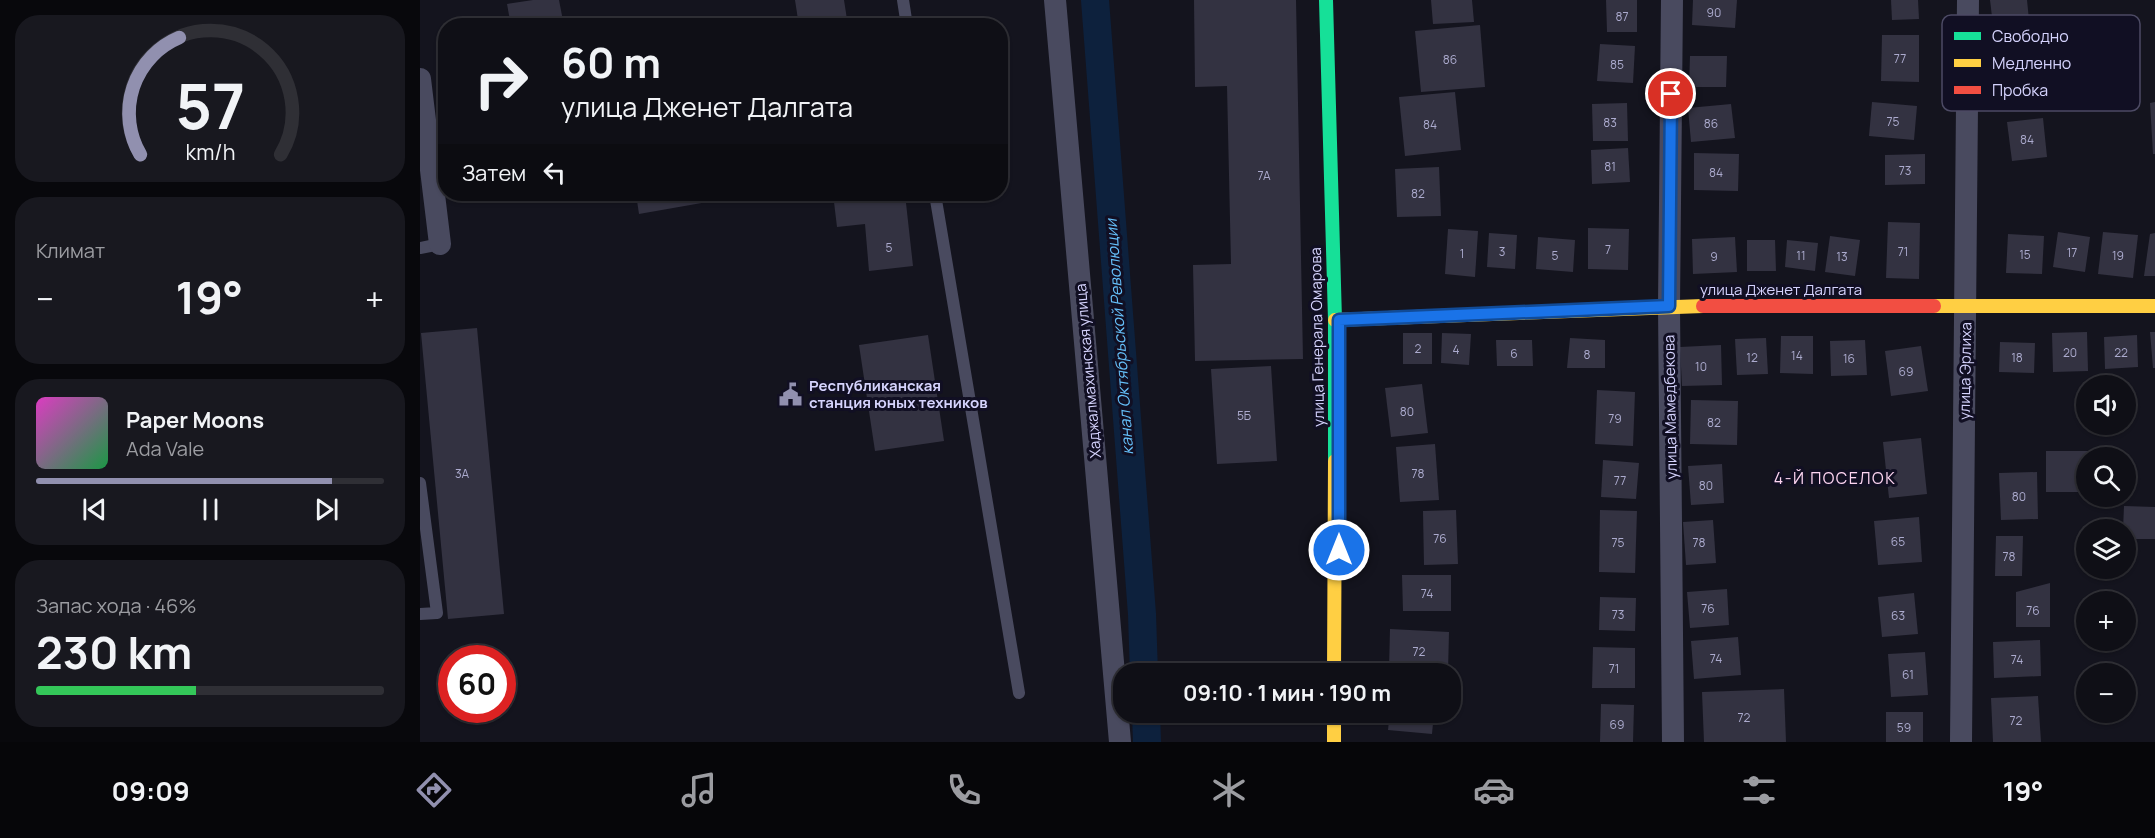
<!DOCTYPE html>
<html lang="ru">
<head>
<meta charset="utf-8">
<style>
	:root { --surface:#0f0f16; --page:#18181f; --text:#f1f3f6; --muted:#9b9ca1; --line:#2f2f35; --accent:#9190af }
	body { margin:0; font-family:Manrope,sans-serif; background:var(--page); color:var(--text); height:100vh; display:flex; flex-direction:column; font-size:22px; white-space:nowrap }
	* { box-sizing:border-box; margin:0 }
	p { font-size:20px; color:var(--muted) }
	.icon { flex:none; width:33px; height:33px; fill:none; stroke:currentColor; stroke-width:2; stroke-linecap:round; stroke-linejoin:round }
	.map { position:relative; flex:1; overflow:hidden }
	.drawer { display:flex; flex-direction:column; gap:15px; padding:15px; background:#08080c; width:420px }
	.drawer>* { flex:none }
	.banner { position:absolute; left:18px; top:18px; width:570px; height:183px; border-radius:24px; box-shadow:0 2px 4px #0004,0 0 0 2px var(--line); background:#0f0f16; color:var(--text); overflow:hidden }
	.tools { position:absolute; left:1656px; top:375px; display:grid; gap:12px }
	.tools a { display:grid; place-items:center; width:60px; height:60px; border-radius:50%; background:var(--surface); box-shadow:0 2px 4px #0004,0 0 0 2px var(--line); font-size:30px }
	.speed { position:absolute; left:18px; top:645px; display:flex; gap:12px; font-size:30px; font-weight:700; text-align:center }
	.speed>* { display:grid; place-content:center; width:78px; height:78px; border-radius:50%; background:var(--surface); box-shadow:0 2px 4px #0004,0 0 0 2px var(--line); line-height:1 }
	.speed .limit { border:9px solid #d22; background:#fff; color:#111 }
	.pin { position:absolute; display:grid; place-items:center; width:51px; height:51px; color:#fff; margin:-26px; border:3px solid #fff; border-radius:50%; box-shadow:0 2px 6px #0007 }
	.me { position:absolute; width:66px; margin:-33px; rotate:0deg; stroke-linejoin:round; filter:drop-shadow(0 0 4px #0008) }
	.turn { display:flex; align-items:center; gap:21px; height:126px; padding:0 24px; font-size:27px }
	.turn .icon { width:78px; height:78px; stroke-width:2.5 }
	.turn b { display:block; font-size:42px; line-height:51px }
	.then { display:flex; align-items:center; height:57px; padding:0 24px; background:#0003; gap:12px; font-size:22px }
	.big { font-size:45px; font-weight:700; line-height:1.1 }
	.drawer .card { flex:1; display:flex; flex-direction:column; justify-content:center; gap:9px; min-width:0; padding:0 21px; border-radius:24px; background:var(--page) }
	.drawer .dial { align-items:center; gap:0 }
	.dial svg { height:156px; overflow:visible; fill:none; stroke:var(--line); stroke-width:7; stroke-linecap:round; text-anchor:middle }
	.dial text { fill:var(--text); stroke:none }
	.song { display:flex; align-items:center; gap:18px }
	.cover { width:72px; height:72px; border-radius:9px; background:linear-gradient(135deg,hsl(310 70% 55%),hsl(140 70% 35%)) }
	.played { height:6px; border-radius:3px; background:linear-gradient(90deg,var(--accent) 85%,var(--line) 85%) }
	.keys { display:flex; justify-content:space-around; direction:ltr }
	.heat { display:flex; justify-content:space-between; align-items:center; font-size:33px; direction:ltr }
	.charge { height:9px; border-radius:4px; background:linear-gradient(90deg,#34c759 46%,var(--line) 0) }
	.trip { position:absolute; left:693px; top:663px; width:348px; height:60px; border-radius:24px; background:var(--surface); box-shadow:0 2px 4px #0004,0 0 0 2px var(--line); font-weight:700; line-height:60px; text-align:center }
	.tab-bar { display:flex; height:96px; justify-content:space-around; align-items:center; background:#060609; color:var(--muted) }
	.tab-bar .icon { width:42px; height:42px }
	.tab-bar .selected { color:var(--accent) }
	.tab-bar b { font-size:27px; color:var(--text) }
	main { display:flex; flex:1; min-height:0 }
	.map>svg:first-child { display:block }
</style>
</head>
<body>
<main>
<section class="drawer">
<div class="card dial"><svg viewBox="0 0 100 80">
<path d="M14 69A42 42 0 1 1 86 69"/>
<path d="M14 69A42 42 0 0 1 34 9" stroke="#9190af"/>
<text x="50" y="56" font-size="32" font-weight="700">57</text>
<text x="50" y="72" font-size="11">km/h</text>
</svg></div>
<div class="card"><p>Климат</p>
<div class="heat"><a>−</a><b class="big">19°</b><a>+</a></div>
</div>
<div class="card">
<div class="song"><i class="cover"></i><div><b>Paper Moons</b><p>Ada Vale</p></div></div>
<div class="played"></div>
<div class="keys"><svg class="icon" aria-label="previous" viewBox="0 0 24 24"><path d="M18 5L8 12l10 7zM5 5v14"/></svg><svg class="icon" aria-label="pause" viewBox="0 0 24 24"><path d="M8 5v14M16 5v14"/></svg><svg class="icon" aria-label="next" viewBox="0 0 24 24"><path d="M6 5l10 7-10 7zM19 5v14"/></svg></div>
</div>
<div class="card"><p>Запас хода · 46%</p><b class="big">230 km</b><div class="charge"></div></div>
</section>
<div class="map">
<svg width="1735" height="742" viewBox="0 0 1735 742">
	<rect width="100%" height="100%" fill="#14141e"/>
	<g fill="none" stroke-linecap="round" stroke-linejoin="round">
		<g stroke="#0d213d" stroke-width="28">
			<path d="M675 0 722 614 724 674"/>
			<path d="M726 712 727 742"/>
		</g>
	</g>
	<g fill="#333241">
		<path d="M113 0H139L144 26H91L87 4Z"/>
		<path d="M375 0H424L428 26H379Z"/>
		<path d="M774 0H876L883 359 775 361 773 265 811 264 807 86 775 87Z"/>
		<path d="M1011 0H1052L1054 22 1013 24Z"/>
		<path d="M1186 0H1217V32H1187Z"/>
		<path d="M1273 0H1317L1315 28 1272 25Z"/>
		<path d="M1471 0H1498L1499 19 1472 20Z"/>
		<path d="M1570 0H1607L1610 30 1574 33Z"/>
		<path d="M1060 25 1065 87 1001 92 995 31Z"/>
		<path d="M1462 35H1499V82L1461 81Z"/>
		<path d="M1180 44 1215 46 1213 83 1177 81Z"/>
		<path d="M1270 56H1307L1306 87H1269Z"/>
		<path d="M1035 92 1041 150 985 156 979 97Z"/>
		<path d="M1452 102 1497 106 1494 140 1449 136Z"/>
		<path d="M1735 102V154H1733L1730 103Z"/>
		<path d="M1207 103 1208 141H1173L1172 104Z"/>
		<path d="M1311 104 1315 138 1271 142 1268 108Z"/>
		<path d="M1623 118 1627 157 1592 161 1587 122Z"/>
		<path d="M1208 148 1210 182 1172 184 1171 150Z"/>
		<path d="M1274 153 1319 154 1318 191 1274 190Z"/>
		<path d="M1505 154V184L1465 185V155Z"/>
		<path d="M1019 167 1021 216 977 217 975 169Z"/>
		<path d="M216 194H310V198L219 214Z"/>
		<path d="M439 194H485L493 266 449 271 445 224 417 227 414 202Z"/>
		<path d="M1468 222 1500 223 1499 279 1466 278Z"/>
		<path d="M1168 228 1209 229 1208 270 1168 269Z"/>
		<path d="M1028 229 1058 231 1055 277 1025 274Z"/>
		<path d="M1638 232 1670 237 1665 272 1633 267Z"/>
		<path d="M1683 232 1718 235 1713 278 1678 274Z"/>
		<path d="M1069 233 1097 235 1095 269 1067 267Z"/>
		<path d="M1735 233V276H1724L1730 234Z"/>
		<path d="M1588 234 1624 236 1622 274 1586 273Z"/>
		<path d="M1410 236 1440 240 1435 276 1405 272Z"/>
		<path d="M1118 237 1155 240 1153 272 1116 269Z"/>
		<path d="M1315 237 1317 272 1273 274 1272 239Z"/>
		<path d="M1327 240H1355L1356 271H1327Z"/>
		<path d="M1367 240 1398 243 1395 271 1365 267Z"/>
		<path d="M57 328 84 614 28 619 1 333Z"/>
		<path d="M1667 332 1668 371 1633 372 1632 333Z"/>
		<path d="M1730 332H1735V368H1733Z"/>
		<rect x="983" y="333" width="29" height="31"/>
		<path d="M1022 333 1051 334 1049 365 1021 363Z"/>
		<path d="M508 335 524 441 455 451 439 345Z"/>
		<path d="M1717 335 1718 367 1685 369 1684 337Z"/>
		<path d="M1361 336H1393V374L1360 373Z"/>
		<path d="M1150 338 1185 340V368H1147Z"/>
		<path d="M1346 338 1348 374 1317 375 1315 339Z"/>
		<path d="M1076 340H1112L1113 366H1077Z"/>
		<path d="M1445 340 1447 375 1411 376 1410 341Z"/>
		<path d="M1580 342 1615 343 1614 373 1579 372Z"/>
		<path d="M1301 345 1302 385 1262 386 1260 347Z"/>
		<path d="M1501 346 1508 391 1471 396 1465 351Z"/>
		<path d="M851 366 857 461 797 464 791 369Z"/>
		<path d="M1002 384 1008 433 971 437 965 388Z"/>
		<path d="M1177 390 1215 392 1213 446 1175 444Z"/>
		<path d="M1271 400 1318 401 1317 445 1270 444Z"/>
		<path d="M1501 438 1507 494 1469 498 1463 442Z"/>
		<path d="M1015 444 1019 500 980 502 976 447Z"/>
		<path d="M1626 451H1681V458H1666V492H1626Z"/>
		<path d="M1183 460 1219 463 1216 499 1181 497Z"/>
		<path d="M1302 464 1304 503 1271 505 1268 466Z"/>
		<path d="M1617 472 1618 519 1581 520 1579 473Z"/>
		<path d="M1704 506 1735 507V539H1706V530H1703Z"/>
		<path d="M1036 510 1038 564 1004 565 1003 511Z"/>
		<path d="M1180 510 1217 511 1215 573 1179 572Z"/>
		<path d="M1499 517 1502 562 1458 565 1454 521Z"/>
		<path d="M1293 520 1296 563 1266 565 1263 522Z"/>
		<path d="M1576 536H1603L1602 576H1575Z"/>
		<path d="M982 575H1031V611H983Z"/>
		<path d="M1630 583V627H1596V592Z"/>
		<path d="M1307 589 1309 625 1270 628 1267 592Z"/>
		<path d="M1494 593 1498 634 1462 637 1458 597Z"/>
		<path d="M1180 597 1216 598 1215 631 1179 630Z"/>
		<path d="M970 629 1029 632 1028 672 969 670Z"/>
		<path d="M1318 637 1321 675 1274 679 1271 641Z"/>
		<path d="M1620 640 1621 676 1574 678 1573 642Z"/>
		<path d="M1173 647 1215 648V688H1172Z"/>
		<path d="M1505 652 1508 695 1471 697 1468 654Z"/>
		<path d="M1364 689 1366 742H1284L1282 692Z"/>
		<path d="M1618 696 1621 742H1573L1571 698Z"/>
		<path d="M1181 704 1214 705 1213 742H1180Z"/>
		<path d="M970 712H1014L1012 734 968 730Z"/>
		<rect x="1466" y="712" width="37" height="30"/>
	</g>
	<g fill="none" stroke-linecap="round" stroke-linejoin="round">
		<g stroke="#494a5f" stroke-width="12">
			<path d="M483 0 487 26"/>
			<path d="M515 194 599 693"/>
			<path d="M0 248 20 244"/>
			<path d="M0 483 17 613 0 614"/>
		</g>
		<g stroke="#494a5f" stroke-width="22">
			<path d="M635 0 700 742"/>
			<path d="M1252 0 1249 306 1253 742"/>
			<path d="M0 79 20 244"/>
			<path d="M1541 742 1548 0"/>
		</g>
		<path stroke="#16e098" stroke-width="14" d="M906 0 915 320V461"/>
		<g stroke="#ffcf43" stroke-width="14">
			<path d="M1514 306H1735"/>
			<path d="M915 320 1283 306"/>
			<path d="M914 674 915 461"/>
			<path d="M914 712V742"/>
		</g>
		<path stroke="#f24e42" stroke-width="14" d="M1283 306H1514"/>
	</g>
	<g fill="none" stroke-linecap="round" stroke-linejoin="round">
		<defs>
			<path id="route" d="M919 550V320L1249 306 1251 94"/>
		</defs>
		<use href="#route" stroke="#114b97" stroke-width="15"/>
		<use href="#route" stroke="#1a73e8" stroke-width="10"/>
	</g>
	<defs>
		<symbol id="civic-bare" viewBox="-9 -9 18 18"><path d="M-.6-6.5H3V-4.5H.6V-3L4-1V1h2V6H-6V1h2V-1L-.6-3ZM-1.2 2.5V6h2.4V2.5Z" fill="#9190af" stroke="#110f23" stroke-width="2.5" paint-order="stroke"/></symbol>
	</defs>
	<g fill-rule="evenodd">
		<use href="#civic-bare" x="354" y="378" width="33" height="33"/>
	</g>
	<g text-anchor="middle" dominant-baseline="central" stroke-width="6" stroke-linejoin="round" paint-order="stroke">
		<g font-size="12" fill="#acabce">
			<text x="1294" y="12">90</text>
			<text x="1202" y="16">87</text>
			<text x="1480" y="58">77</text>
			<text x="1030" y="59">86</text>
			<text x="1197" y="64">85</text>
			<text x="1473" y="121">75</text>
			<text x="1190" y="122">83</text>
			<text x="1291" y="123">86</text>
			<text x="1010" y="124">84</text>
			<text x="1607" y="139">84</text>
			<text x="1190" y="166">81</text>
			<text x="1485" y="170">73</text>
			<text x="1296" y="172">84</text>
			<text x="844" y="175">7А</text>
			<text x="998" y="193">82</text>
			<text x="469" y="247">5</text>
			<text x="1188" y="249">7</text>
			<text x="1082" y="251">3</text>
			<text x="1483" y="251">71</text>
			<text x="1652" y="252">17</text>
			<text x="1042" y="253">1</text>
			<text x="1605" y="254">15</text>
			<text x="1135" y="255">5</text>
			<text x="1381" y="255">11</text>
			<text x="1698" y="255">19</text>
			<text x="1294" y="256">9</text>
			<text x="1422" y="256">13</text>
			<text x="998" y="348">2</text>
			<text x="1036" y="349">4</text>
			<text x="1650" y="352">20</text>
			<text x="1701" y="352">22</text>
			<text x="1094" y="353">6</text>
			<text x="1167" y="354">8</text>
			<text x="1377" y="355">14</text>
			<text x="1332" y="357">12</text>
			<text x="1597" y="357">18</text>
			<text x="1429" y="358">16</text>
			<text x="1281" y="366">10</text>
			<text x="1486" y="371">69</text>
			<text x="987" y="411">80</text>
			<text x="824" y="415">5Б</text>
			<text x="1195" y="418">79</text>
			<text x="1294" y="422">82</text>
			<text x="42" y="473">3А</text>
			<text x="998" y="473">78</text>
			<text x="1200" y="480">77</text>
			<text x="1286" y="485">80</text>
			<text x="1599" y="496">80</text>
			<text x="1020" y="538">76</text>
			<text x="1478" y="541">65</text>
			<text x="1198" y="542">75</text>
			<text x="1279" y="542">78</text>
			<text x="1589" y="556">78</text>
			<text x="1007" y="593">74</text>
			<text x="1288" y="608">76</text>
			<text x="1613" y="610">76</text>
			<text x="1198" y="614">73</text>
			<text x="1478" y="615">63</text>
			<text x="999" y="651">72</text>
			<text x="1296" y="658">74</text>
			<text x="1597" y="659">74</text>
			<text x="1194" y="668">71</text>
			<text x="1488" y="674">61</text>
			<text x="1324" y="717">72</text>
			<text x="1596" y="720">72</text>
			<text x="1197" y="724">69</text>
			<text x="1484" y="727">59</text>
		</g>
		<g font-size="15" fill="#d5d3fd" stroke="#110f23">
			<text x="1361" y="289">улица Дженет Далгата</text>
			<text transform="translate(897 337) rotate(-91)">улица Генерала Омарова</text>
			<text transform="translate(668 371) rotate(-95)">Хаджалмахинская улица</text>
			<text transform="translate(1545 371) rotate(-89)">улица Эрлиха</text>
			<text transform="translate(1250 407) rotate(-91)">улица Мамедбекова</text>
		</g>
		<g font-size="15" font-weight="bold" fill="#d5d3fd" stroke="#110f23" text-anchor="start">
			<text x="389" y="385">Республиканская<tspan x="389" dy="17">станция юных техников</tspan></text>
		</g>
		<g font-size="16" font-style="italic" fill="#65bff9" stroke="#110f23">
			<text transform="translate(699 337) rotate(-94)">канал Октябрьской Революции</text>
		</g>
		<g font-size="16" letter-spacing="1.5" fill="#fdd5f1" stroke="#110f23">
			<text x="1415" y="478">4-Й ПОСЕЛОК</text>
		</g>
	</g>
	<rect x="1522" y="15" width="198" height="96" rx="9" fill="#110f23" stroke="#4c4a64" stroke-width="1.5"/>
	<rect x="1534" y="32" width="27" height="8" fill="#16e098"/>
	<rect x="1534" y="59" width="27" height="8" fill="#ffcf43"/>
	<rect x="1534" y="86" width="27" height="8" fill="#f24e42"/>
	<g font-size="16" fill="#d5d3fd">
		<text x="1572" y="42">Свободно</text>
		<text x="1572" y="69">Медленно</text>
		<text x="1572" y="96">Пробка</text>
	</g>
</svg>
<div class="tools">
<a><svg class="icon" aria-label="sound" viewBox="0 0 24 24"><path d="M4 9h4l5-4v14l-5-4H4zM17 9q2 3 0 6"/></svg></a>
<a><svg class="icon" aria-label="search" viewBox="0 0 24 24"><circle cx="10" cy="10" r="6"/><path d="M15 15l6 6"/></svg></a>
<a><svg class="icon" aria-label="layers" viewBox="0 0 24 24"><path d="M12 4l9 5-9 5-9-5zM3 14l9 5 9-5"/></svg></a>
<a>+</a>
<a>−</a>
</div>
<div class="speed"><div class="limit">60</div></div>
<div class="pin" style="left:1251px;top:94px;background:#d93025"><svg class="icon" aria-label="arrive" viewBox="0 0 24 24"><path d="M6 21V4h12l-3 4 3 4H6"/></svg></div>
<svg class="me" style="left:919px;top:550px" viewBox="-20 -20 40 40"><circle r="17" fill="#1a73e8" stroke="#fff" stroke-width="3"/><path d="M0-11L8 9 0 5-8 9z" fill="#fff"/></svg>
<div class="trip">09:10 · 1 мин · 190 m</div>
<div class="banner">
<div class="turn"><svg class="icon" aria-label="right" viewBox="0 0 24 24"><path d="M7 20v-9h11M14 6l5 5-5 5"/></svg><div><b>60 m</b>улица Дженет Далгата</div></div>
<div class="then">Затем<svg class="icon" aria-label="left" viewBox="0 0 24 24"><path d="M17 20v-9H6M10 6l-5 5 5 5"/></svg></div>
</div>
</div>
</main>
<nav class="tab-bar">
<b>09:09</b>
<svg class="icon selected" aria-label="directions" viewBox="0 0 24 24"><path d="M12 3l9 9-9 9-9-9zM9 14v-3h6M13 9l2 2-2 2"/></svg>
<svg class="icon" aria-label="music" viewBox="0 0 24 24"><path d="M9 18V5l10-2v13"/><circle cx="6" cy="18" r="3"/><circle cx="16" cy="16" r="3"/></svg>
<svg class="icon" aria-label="phone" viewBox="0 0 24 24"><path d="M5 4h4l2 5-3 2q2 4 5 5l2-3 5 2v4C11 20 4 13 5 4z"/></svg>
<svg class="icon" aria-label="climate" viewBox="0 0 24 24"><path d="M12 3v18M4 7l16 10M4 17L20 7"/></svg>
<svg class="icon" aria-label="car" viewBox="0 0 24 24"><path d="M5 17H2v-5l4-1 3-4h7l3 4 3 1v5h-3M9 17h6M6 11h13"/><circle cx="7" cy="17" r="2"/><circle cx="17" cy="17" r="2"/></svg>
<svg class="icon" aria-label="filters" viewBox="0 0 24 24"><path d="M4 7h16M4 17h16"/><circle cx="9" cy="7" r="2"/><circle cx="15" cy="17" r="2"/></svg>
<b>19°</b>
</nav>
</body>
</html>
